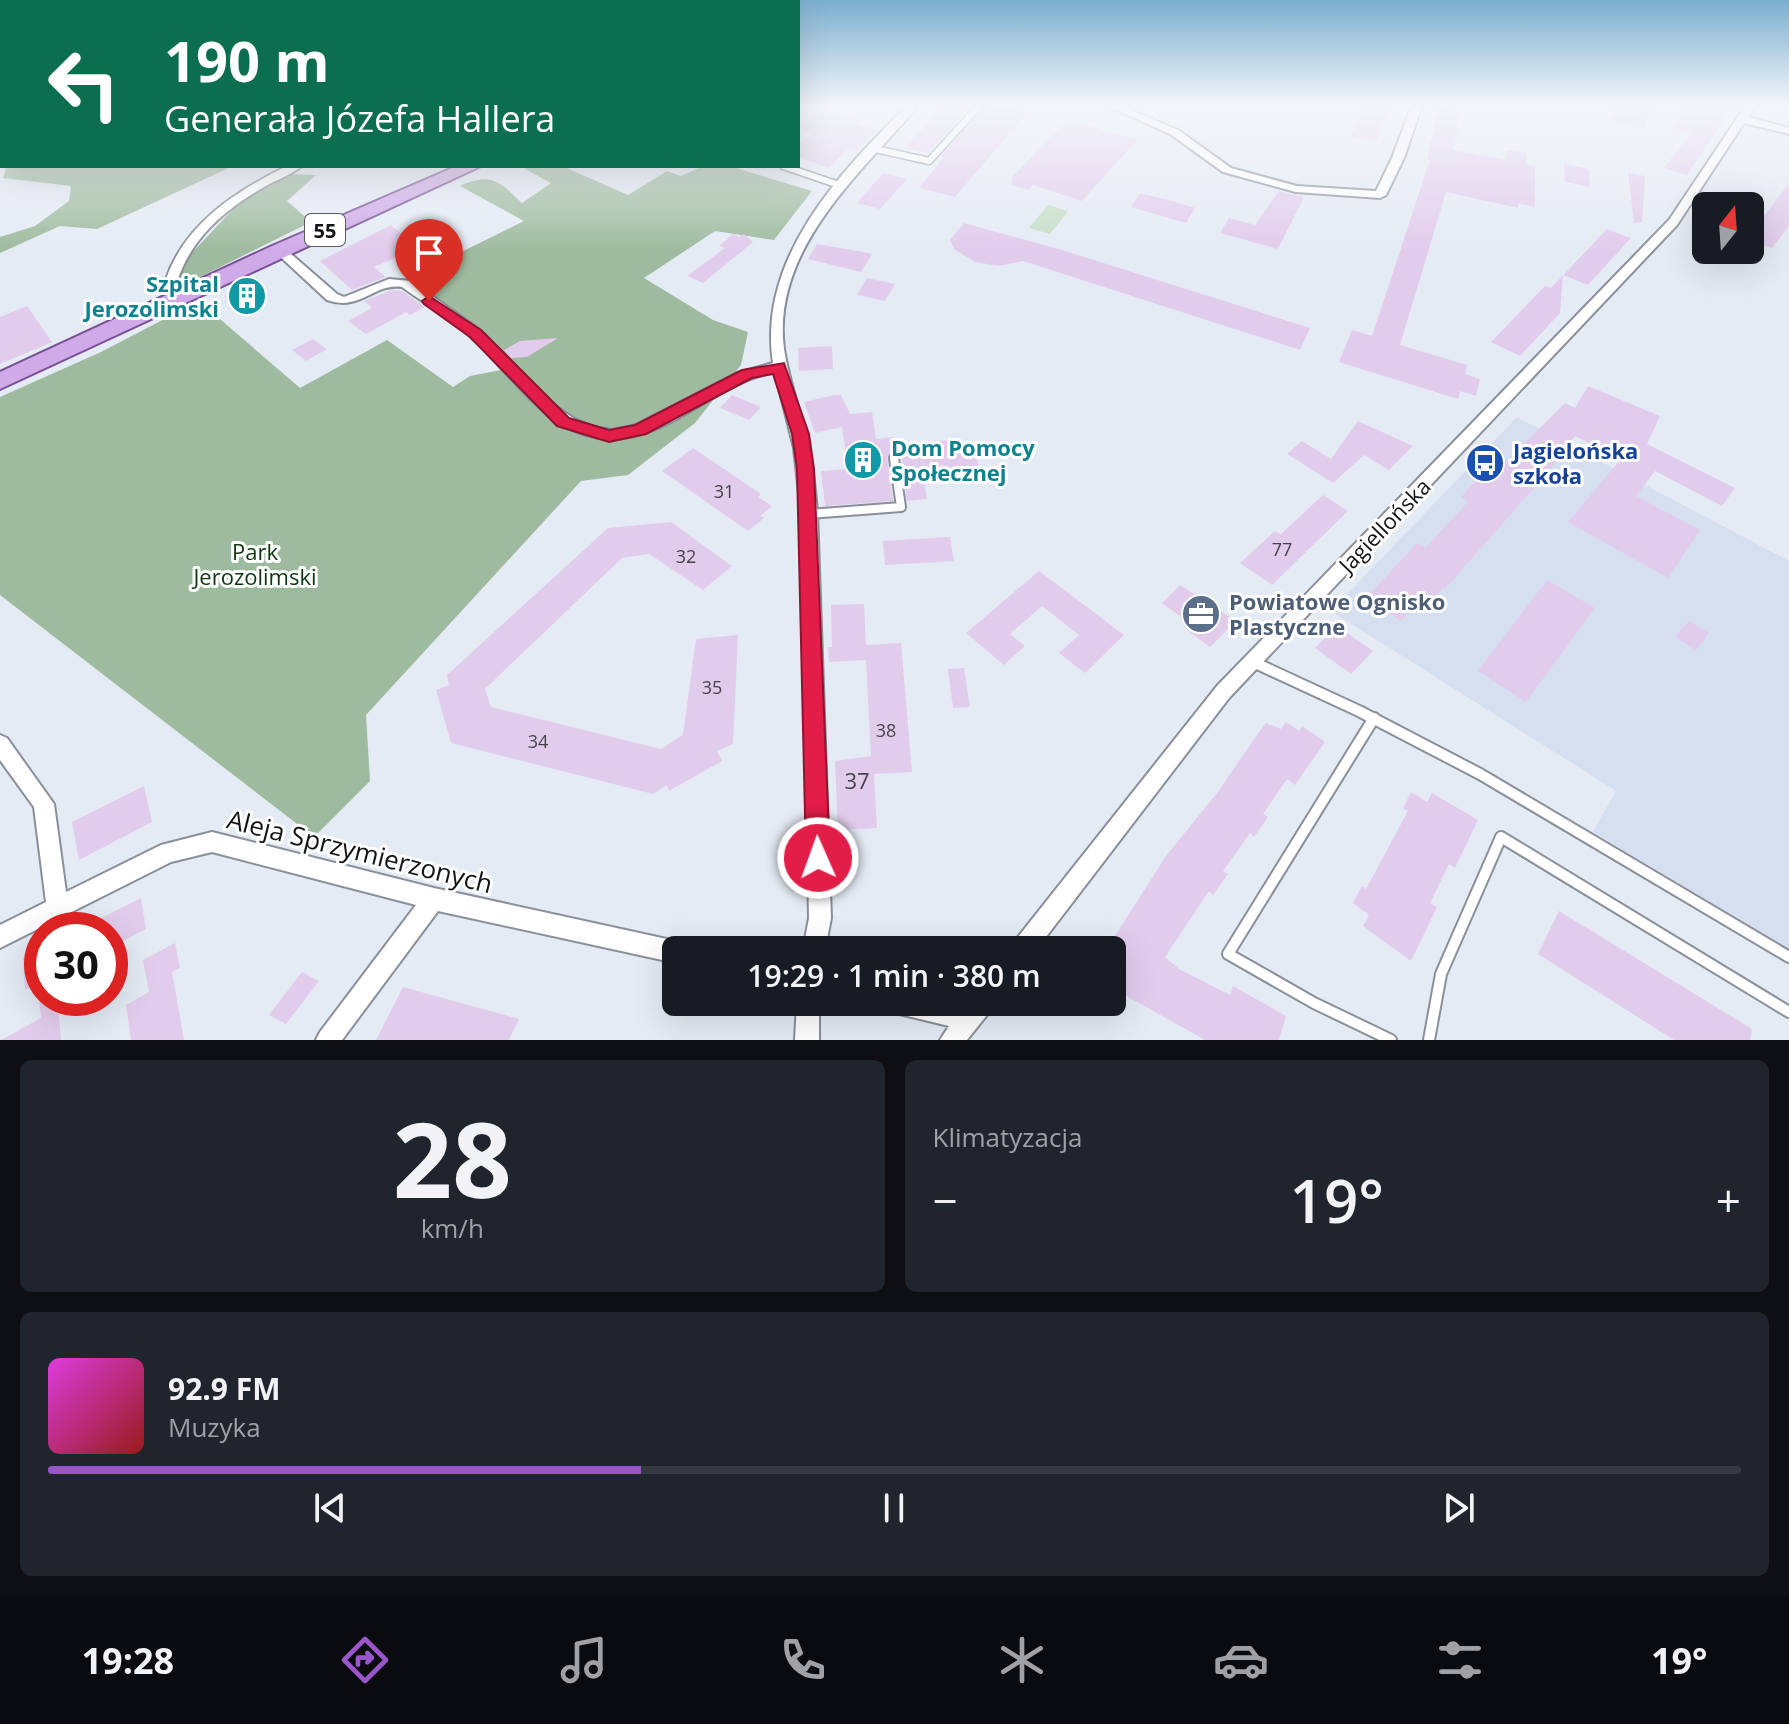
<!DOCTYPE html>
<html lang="pl">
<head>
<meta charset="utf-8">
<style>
	:root { --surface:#171b24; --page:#20242c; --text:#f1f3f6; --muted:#9ea1a6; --line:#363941; --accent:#9b55ca }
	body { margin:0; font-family:"Open Sans",sans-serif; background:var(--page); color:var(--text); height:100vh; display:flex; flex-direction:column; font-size:30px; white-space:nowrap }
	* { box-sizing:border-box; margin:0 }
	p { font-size:26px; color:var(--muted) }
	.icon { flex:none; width:44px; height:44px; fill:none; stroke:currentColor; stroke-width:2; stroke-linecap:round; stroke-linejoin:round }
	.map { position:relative; height:1040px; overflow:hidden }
	.side { display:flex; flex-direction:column; gap:20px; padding:20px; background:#0d0f14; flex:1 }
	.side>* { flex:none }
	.top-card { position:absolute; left:0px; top:0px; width:800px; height:168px; box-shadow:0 8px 32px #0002; background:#0b6e4f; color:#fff; overflow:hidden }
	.needle { width:52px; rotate:17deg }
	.controls { position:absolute; left:1692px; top:192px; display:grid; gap:16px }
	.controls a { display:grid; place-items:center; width:72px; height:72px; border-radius:12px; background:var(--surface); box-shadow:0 8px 32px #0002; font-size:40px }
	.speed { position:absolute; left:24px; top:912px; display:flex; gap:16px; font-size:40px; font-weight:700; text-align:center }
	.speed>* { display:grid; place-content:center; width:104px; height:104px; border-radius:50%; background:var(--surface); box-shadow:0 8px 32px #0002; line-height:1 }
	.speed .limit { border:12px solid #d22; background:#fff; color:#111 }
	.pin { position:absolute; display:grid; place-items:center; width:68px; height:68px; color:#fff; margin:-82px -34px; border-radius:50% 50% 50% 0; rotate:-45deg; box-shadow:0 0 8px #0007 }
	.pin .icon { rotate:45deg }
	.me { position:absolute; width:88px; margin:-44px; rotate:358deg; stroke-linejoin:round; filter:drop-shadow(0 0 6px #0008) }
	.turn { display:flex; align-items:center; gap:28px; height:168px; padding:0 32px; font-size:36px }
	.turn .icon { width:104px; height:104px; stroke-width:2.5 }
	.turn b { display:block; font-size:56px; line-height:68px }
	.big { font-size:60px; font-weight:600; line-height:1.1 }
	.side .tile { flex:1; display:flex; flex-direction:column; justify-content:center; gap:12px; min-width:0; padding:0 28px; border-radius:12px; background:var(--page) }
	.side .dial { align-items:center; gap:0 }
	.dial b { font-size:104px; line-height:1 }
	.song { display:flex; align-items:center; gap:24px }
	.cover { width:96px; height:96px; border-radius:12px; background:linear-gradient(135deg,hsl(300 70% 55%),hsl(0 70% 35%)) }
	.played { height:8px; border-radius:4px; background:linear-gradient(90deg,var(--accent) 35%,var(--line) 35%) }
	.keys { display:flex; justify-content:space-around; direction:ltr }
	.heat { display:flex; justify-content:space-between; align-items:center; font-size:44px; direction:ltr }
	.side .tiles { flex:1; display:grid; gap:20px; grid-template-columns:1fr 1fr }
	.tile:last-child { grid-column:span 2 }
	.trip { position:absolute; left:662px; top:936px; width:464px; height:80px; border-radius:12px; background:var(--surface); box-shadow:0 8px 32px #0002; font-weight:600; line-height:80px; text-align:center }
	.tabs { display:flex; height:128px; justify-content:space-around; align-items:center; background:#090b0e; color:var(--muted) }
	.tabs .icon { width:56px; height:56px }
	.tabs .current { color:var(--accent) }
	.tabs b { font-size:36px; color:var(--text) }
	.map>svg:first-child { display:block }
</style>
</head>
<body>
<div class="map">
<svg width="1789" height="1040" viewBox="0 0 1789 1040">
	<rect width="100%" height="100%" fill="#e5ebf5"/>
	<path fill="#d6dff0" d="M1517 417 1789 561V950L1593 832 1616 791 1331 611Z"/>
	<path fill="#c7ddc7" d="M1048 205 1068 211 1050 234 1029 228Z"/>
	<g fill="#9fbb9f">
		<path d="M7 166H233L97 229 60 226 0 253V237L35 226 69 201 71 186 3 178Z"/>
		<path d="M531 166H562L628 195 667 171 681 176 703 166H729L812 191 774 240 715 231 644 278 713 320 748 332 741 365 695 423 628 475 581 481 366 715 370 781 314 837 0 595V397L101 352 199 301 300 388 387 340 453 387 470 376 516 367 420 287 443 261 524 221 460 186C491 172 499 181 522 203L551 183 525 169Z"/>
		<path d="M291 174 316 175 287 201 311 222 192 281 179 278 185 260 239 203Z"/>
	</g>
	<g fill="#e2ccec">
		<path d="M943 105H972L928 153 906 148Z"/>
		<path d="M986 105 1028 112 955 197 919 188 944 157 941 156Z"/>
		<path d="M1365 105H1391L1376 142 1351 136Z"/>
		<path d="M1616 105H1647L1650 107 1644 129 1613 122Z"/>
		<path d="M1688 105H1733L1687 175 1664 168 1691 133 1673 128Z"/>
		<path d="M1438 108 1461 112 1453 150 1506 160 1507 150 1526 153V164L1535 166V207L1518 203V208L1446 192 1400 345 1467 365 1465 374 1480 379 1476 396 1460 391 1458 399 1339 362 1352 330 1372 336 1430 160 1427 159Z"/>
		<path d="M826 109 861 121 857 124 876 130 858 150 849 148 829 168 798 157V144L813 133 799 127Z"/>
		<path d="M1069 120 1137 140 1082 201 1033 185 1028 190 1012 185V177Z"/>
		<path d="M1564 164 1589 169 1590 187 1565 182Z"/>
		<path d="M883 173 907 179 880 209 857 203Z"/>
		<path d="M1628 173 1645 176 1642 222 1634 223Z"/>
		<path d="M1789 183V226L1772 248 1750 242V218L1756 211 1765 215Z"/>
		<path d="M1279 191 1304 197 1278 249 1220 233 1229 218 1255 225Z"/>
		<path d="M1140 193 1168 200 1195 208 1186 223 1131 207Z"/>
		<path d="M964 223 1062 250 1310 328 1300 350 1023 261 999 266 975 262 954 249 950 240Z"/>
		<path d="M391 225 418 248 374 267 386 277 352 290 320 261Z"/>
		<path d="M1607 229 1631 238 1588 285 1563 275 1560 313 1520 356 1491 342 1545 286 1551 288Z"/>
		<path d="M733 234 739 237 744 234 753 242 703 283 687 276 725 248 719 246Z"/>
		<path d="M817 244 852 250 872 254 861 272 808 259Z"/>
		<path d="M867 278 895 284 885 301 857 295Z"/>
		<path d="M392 290 402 291 425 307 410 315 406 312 366 334 348 321 372 308 364 301Z"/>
		<path d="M27 306 52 342 0 364V317Z"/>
		<path d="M558 338 527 357 511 358 504 350 520 341Z"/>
		<path d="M313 339 327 349 306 361 292 350Z"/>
		<path d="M832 346 833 369 799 371 798 348Z"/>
		<path d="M1588 386 1660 416 1647 444 1735 488 1722 506 1655 471 1636 496 1700 530 1668 578 1568 522 1621 459 1575 436 1549 471 1445 589 1443 588 1433 599 1427 593 1401 621 1366 598 1417 543 1425 548 1468 502 1461 497 1496 459 1501 463 1507 461 1565 403 1575 408Z"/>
		<path d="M732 395 761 407 749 420 720 408Z"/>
		<path d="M834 395H841L850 414 872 412 876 439 894 437 896 444 952 440 956 451 974 449 979 467 946 470 947 478 924 480 927 499 907 501 901 456 892 451 887 458 893 501 825 506 821 471 848 469 842 427 815 433 804 402Z"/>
		<path d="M1358 421 1413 446 1389 470 1364 455 1333 483 1287 454 1302 441 1331 459Z"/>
		<path d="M693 448 761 494 758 497 772 506 760 516 764 518 748 531 662 471Z"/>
		<path d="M1323 495 1348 511 1272 585 1240 563 1275 531 1281 534Z"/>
		<path d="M671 522 732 566 703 590 649 554 622 558 485 689 491 707 661 749 683 735 696 639 738 635 733 744 717 751 722 761 669 791 667 785 653 794 451 743 436 690 449 685 447 675 608 528Z"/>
		<path d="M950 537 954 561 885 565 883 541Z"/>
		<path d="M1039 571 1124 635 1085 673 1059 653 1079 635 1042 606 1010 634 1025 646 1004 665 966 633Z"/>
		<path d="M1547 580 1595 608 1526 702 1478 671Z"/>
		<path d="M1180 585 1236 621 1210 647 1186 629 1191 624 1162 603Z"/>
		<path d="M864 604 866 645 901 643 912 772 874 774 877 828 838 830 835 761 871 756 866 660 829 662 828 647H832L831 605Z"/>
		<path d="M1689 621 1709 633 1696 650 1675 637Z"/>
		<path d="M1337 626 1373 651 1351 674 1315 648Z"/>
		<path d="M964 668 970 707 953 708 948 669Z"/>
		<path d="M1286 722 1299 731 1302 726 1325 742 1295 785 1287 779 1263 814 1268 817 1254 837 1250 833 1223 871 1228 874 1213 895 1209 891 1165 957 1179 969 1230 995 1233 986 1286 1016 1279 1040H1205L1112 988V950H1106L1166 856 1217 793 1259 732 1266 723 1281 729Z"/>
		<path d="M144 786 152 822 79 860 72 822Z"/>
		<path d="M1411 792 1427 802 1432 793 1478 820 1455 868 1449 864 1430 903 1437 907 1411 961 1363 926 1369 915 1353 903 1362 886 1366 889 1408 811 1403 808Z"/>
		<path d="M141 898 146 929 110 948V930H102L101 918Z"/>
		<path d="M1559 911 1752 1029 1750 1040H1674L1538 954Z"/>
		<path d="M175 943 180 968 172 972 184 1040H131L126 1005 149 992 143 960Z"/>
		<path d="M42 949V980L25 990 23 958Z"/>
		<path d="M302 972 319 981 286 1024 269 1015Z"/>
		<path d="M403 987 519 1019 509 1040H376Z"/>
		<path d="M39 998H57L61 1040H1L41 1018Z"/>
	</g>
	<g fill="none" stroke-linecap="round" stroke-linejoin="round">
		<defs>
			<g id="lane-far2">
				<path d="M871 148 929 161 980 105"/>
				<path d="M783 166 842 186"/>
			</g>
			<path id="lane-far1" d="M809 514 901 507 894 458"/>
			<g id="lane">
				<path d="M1253 662 1359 711 1480 774 1789 957"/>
				<path d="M1374 718 1228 954 1314 1003 1391 1040"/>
				<path d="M1429 1040 1441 974 1501 837 1789 1012"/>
			</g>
			<g id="street">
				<path d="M908 105H919C861 173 771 249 784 349 789 382 801 412 808 444 813 466 815 489 817 511L831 918 825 950H803L809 918 801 511 794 448 775 372C725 381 689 420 642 434 561 459 522 384 472 338 451 318 425 304 402 287 373 283 361 312 327 300L273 250 275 247H283L337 294 344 297 389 279 411 281 481 331 552 404 573 418 592 427 613 430 636 425 737 373 773 363C757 259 839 173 908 105Z"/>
				<path d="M1105 105H1119L1178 130 1231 168 1297 186 1376 191 1392 158 1412 105H1422L1404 158 1386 195 1380 198 1296 192 1223 172 1170 134Z"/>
				<path d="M1746 105H1756L1748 117 1789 128V134L1744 123 1677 225 1229 698 1036 950H1011L1014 942 1217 686 1669 220Z"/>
				<path d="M287 166H302C291 175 276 180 264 187 224 210 191 238 177 282L186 296 185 299H175L165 282C184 224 235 192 287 166Z"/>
				<path d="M0 735 7 738 54 804 66 892 161 845 212 832 434 888 676 941 684 944 686 950H676V963L438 911 342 1040H316L320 1032 416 905 212 852 171 862 0 948V925L46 902 34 807 0 760Z"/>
				<path d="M797 1002H819V1040H795Z"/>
				<path d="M884 1002H945L965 1006 968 1002H994L991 1010 967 1040H940L949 1026 895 1013 887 1010Z"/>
			</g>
			<path id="primary" d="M457 166H481L0 389V372L272 246Z"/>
		</defs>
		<use href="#lane-far2" stroke="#8a8f99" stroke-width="9"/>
		<use href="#lane-far1" stroke="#8a8f99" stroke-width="12"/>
		<use href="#lane" stroke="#8a8f99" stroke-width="14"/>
		<use href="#street" stroke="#8a8f99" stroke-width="4"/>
		<use href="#primary" stroke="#795194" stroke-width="4"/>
		<use href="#lane-far2" stroke="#fff" stroke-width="6"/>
		<use href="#lane-far1" stroke="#fff" stroke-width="8"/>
		<use href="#lane" stroke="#fff" stroke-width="10"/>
		<use href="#street" fill="#fff" fill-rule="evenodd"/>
		<use href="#primary" fill="#d0aae8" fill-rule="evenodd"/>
	</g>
	<linearGradient id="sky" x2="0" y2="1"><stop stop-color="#7baece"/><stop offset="0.42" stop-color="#f3f6fa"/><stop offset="1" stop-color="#f3f6fa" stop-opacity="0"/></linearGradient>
	<rect width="1789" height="251" fill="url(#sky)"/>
	<path fill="#e11d48" stroke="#92132f" stroke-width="2" d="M429 296 481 330 569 418 609 430 635 425 742 370 784 363 809 434 814 469 830 858 826 866 818 870 810 866 806 858 797 469 792 434 773 374 752 378 646 434 609 442 557 426 470 337 424 304 422 301Z"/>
	<defs>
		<symbol id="building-disc" viewBox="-11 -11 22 22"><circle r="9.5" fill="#0f9aa8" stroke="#fff"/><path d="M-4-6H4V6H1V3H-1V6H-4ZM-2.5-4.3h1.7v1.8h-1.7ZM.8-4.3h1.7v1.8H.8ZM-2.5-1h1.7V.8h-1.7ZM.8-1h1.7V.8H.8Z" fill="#fff"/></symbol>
		<symbol id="bus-disc" viewBox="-11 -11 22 22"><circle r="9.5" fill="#1a4fb4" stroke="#fff"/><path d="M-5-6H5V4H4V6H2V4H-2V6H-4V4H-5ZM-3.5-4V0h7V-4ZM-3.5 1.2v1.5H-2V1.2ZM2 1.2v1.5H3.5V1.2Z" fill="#fff"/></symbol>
		<symbol id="office-disc" viewBox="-11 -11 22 22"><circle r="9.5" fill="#5c6f8a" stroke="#fff"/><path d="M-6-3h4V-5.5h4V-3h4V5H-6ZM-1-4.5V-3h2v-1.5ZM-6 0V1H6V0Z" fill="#fff"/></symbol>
	</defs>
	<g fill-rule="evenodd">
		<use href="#building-disc" x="225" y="274" width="44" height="44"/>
		<use href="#building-disc" x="841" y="438" width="44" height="44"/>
		<use href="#bus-disc" x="1463" y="441" width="44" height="44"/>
		<use href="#office-disc" x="1179" y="592" width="44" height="44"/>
	</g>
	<g text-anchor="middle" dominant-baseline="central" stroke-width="6" stroke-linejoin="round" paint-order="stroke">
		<g font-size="18" fill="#46424c">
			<text x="724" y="491">31</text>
			<text x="1282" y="549">77</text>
			<text x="686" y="556">32</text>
			<text x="712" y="687">35</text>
			<text x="886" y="730">38</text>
			<text x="538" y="741">34</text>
		</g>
		<rect fill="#fff" stroke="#595a5d" stroke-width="2" x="305" y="214" width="40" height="32" rx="6"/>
		<g font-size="20" font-weight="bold" fill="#121417">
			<text x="325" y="230">55</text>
		</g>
		<g font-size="22" font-weight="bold" fill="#0d838f" stroke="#fff" text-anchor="end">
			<text x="219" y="283">Szpital<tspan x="219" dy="25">Jerozolimski</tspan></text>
			<text x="891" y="447" text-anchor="start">Dom Pomocy<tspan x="891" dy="25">Społecznej</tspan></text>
		</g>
		<g font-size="22" font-weight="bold" fill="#164399" stroke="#fff" text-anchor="start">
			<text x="1513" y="450">Jagielońska<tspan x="1513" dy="25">szkoła</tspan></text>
		</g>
		<g font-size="22" fill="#121417" stroke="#fff">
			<text transform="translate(1384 525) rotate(-46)">Jagiellońska</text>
		</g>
		<g font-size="22" fill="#0d3710" stroke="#fff">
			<text x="255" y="551">Park<tspan x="255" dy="25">Jerozolimski</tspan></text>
		</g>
		<g font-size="22" font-weight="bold" fill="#4e5e75" stroke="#fff" text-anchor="start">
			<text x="1229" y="601">Powiatowe Ognisko<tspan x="1229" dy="25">Plastyczne</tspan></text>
		</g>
		<g font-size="22" fill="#46424c">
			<text x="857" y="780">37</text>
		</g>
		<g font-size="26" fill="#121417" stroke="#fff">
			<text transform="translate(360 851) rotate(14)">Aleja Sprzymierzonych</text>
		</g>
	</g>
</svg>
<div class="controls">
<a><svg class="needle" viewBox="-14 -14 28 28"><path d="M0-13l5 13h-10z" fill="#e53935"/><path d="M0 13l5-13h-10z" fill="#9ea1a6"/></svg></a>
</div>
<div class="speed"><div class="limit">30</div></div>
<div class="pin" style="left:429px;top:301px;background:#d93025"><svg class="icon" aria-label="arrive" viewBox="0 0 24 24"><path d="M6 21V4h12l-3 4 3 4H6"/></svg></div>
<svg class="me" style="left:818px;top:858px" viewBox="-20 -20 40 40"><circle r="17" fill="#e11d48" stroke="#fff" stroke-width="3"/><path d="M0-11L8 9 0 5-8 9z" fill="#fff"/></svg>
<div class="trip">19:29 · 1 min · 380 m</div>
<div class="top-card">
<div class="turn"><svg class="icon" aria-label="left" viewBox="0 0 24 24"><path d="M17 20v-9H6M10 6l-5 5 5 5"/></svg><div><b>190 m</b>Generała Józefa Hallera</div></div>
</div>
</div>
<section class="side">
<div class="tiles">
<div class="tile dial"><b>28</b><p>km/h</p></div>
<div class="tile"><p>Klimatyzacja</p>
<div class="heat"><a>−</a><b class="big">19°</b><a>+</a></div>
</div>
<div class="tile">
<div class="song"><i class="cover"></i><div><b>92.9 FM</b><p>Muzyka</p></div></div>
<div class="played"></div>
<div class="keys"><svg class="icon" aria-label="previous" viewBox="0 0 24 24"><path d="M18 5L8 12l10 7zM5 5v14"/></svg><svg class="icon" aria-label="pause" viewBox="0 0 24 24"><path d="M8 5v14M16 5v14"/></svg><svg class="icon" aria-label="next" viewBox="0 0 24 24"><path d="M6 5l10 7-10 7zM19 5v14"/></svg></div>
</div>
</div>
</section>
<nav class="tabs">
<b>19:28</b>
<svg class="icon current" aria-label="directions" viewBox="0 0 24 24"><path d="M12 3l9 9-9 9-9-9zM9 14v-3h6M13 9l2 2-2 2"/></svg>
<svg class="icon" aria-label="music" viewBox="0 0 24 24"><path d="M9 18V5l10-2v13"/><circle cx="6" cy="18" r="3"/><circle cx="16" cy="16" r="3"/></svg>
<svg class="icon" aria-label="phone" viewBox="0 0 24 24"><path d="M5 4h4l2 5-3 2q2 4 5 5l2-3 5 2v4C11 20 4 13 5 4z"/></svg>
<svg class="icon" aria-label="climate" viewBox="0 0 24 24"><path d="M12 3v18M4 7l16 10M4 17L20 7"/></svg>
<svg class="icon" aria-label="car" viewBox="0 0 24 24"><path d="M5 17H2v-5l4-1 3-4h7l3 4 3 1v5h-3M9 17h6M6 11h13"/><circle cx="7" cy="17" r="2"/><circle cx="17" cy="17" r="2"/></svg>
<svg class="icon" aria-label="filters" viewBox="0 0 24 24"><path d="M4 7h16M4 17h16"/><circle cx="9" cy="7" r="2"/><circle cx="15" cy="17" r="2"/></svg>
<b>19°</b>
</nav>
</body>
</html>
